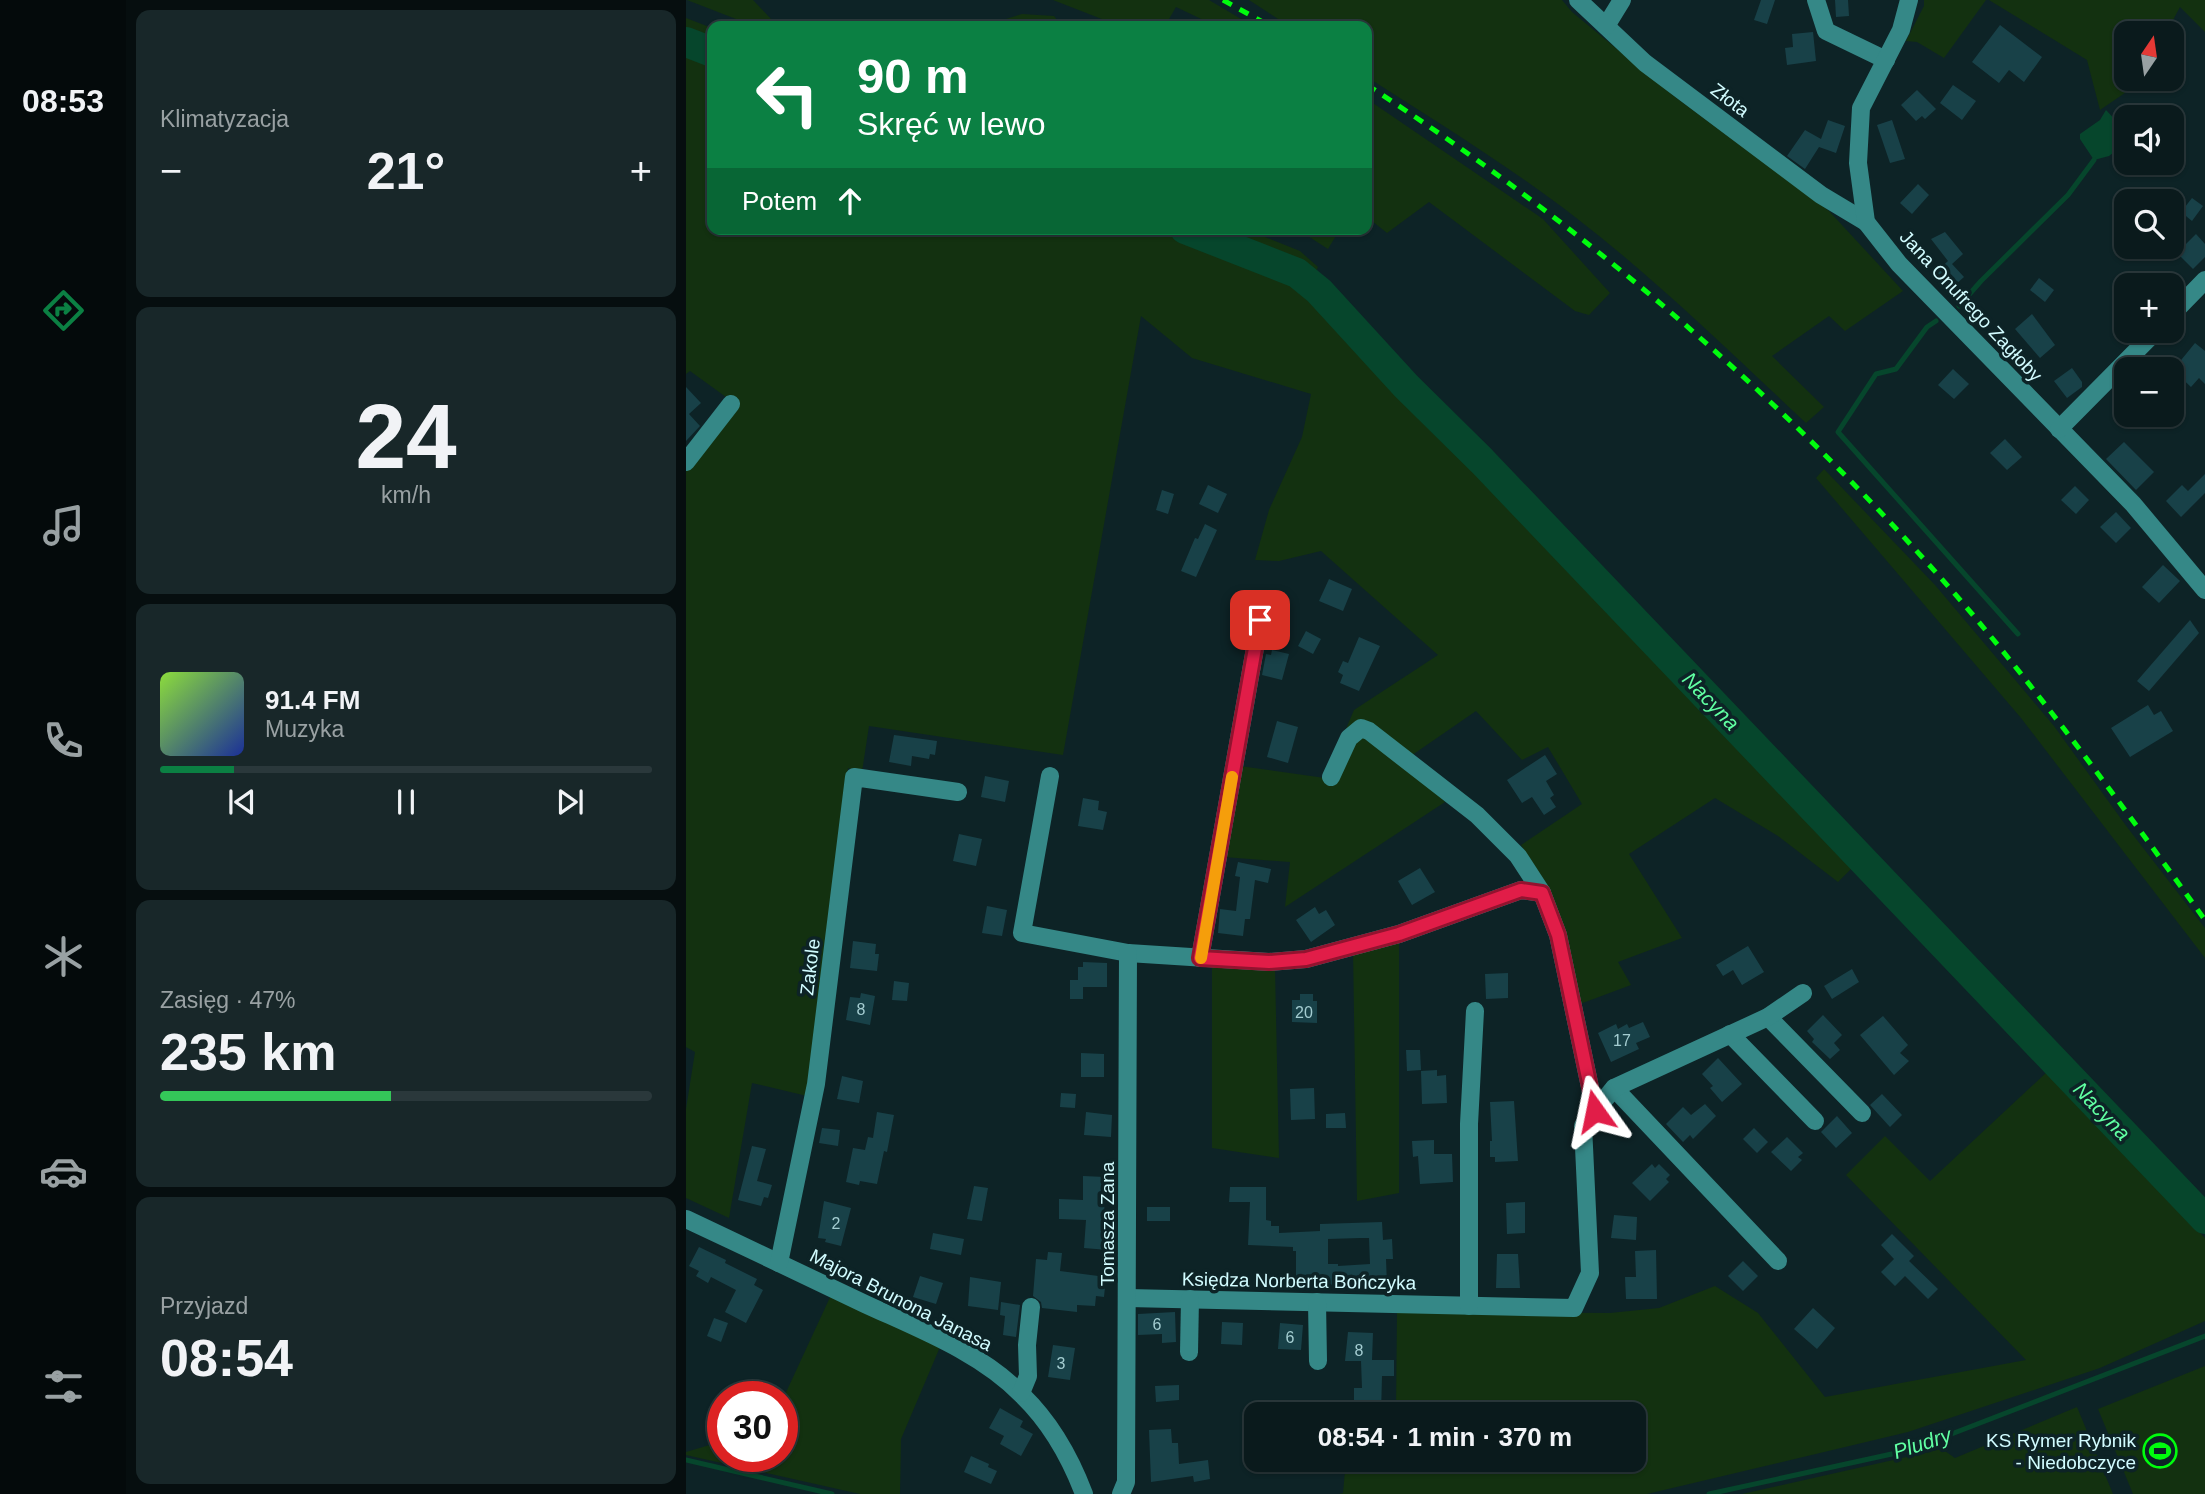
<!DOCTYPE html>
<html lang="pl">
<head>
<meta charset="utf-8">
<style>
	:root { --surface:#0a1a1c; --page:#182729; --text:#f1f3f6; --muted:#99a1a3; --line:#2a383b; --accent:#0b8043 }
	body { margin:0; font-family:Arial,sans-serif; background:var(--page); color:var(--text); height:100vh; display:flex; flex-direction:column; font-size:26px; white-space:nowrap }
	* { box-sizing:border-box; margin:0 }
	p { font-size:23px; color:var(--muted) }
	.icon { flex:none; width:38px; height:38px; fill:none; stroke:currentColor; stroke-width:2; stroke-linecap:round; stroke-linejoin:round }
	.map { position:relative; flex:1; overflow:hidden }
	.side { display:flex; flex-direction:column; gap:10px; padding:10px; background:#060e0f; width:560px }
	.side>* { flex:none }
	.hud { position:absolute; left:21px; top:21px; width:665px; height:214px; border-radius:14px; box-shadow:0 2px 5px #0004,0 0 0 2px var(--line); background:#0b8043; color:#fff; overflow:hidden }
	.needle { width:46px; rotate:13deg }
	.tools { position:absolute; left:1428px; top:21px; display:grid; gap:14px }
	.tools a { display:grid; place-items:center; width:70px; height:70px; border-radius:14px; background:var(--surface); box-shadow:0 2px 5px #0004,0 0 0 2px var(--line); font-size:35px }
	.speed { position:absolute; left:21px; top:1381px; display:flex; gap:14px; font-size:35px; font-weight:700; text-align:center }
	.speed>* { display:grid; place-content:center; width:91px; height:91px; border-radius:50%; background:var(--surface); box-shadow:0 2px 5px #0004,0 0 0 2px var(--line); line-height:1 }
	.speed .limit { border:10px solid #d22; background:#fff; color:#111 }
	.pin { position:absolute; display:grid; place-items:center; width:60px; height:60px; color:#fff; margin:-30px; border-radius:14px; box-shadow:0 4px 10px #0006 }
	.me { position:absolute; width:77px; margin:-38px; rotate:348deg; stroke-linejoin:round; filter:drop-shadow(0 0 5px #0008) }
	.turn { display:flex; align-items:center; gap:24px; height:147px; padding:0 35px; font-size:32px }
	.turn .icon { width:91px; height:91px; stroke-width:2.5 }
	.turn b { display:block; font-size:49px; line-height:60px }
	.then { display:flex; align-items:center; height:66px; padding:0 35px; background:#0003; gap:14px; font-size:26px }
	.big { font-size:52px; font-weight:700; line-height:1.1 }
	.side .tile { flex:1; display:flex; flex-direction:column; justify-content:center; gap:10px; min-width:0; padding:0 24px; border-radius:14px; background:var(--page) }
	.side .dial { align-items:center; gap:0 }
	.dial b { font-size:91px; line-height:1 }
	.song { display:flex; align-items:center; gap:21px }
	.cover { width:84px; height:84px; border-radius:10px; background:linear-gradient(135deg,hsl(90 70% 55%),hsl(230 70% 35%)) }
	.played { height:7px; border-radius:4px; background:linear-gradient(90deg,var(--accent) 15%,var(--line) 15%) }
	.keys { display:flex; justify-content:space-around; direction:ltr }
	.heat { display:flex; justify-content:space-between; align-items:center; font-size:38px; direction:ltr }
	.charge { height:10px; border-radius:5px; background:linear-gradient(90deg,#34c759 47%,var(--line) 0) }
	.trip { position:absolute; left:558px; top:1402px; width:402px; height:70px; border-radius:14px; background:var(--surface); box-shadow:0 2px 5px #0004,0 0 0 2px var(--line); font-weight:700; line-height:70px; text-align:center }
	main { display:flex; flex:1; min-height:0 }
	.dock { display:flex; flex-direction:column; width:126px; justify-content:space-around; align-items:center; background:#040a0b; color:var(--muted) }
	.dock .icon { width:49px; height:49px }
	.dock .on { color:var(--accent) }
	.dock b { font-size:32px; color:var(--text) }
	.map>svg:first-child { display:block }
</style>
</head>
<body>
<main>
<nav class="dock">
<b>08:53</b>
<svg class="icon on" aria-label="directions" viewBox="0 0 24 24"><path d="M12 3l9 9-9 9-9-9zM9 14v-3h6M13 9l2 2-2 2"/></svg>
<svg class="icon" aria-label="music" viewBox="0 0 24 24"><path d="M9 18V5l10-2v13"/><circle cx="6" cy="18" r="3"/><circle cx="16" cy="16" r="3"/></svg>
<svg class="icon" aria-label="phone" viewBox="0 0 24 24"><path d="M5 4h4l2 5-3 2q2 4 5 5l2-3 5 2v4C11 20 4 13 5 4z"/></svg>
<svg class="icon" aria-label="climate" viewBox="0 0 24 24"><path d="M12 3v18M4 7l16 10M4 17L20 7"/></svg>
<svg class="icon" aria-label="car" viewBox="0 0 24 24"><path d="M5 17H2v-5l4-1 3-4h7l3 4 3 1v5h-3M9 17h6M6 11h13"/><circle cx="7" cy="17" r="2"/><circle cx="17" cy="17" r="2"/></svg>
<svg class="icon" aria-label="filters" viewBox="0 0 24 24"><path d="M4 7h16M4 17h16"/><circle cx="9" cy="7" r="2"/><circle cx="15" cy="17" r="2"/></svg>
</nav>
<section class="side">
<div class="tile"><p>Klimatyzacja</p>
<div class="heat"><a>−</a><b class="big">21°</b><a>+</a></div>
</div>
<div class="tile dial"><b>24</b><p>km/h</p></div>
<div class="tile">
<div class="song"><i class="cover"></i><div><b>91.4 FM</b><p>Muzyka</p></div></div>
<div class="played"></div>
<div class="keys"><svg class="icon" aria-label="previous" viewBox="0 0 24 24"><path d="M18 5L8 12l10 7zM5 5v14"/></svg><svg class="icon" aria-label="pause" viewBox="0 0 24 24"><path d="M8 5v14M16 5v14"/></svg><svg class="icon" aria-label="next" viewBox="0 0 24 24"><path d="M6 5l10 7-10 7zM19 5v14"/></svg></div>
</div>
<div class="tile"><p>Zasięg · 47%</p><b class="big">235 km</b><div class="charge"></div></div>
<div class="tile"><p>Przyjazd</p><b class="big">08:54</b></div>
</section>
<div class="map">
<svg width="1519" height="1494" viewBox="0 0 1519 1494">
	<rect width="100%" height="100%" fill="#0d2326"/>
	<g fill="#133110">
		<path d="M1 0H67L87 21 79 26H68Z"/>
		<path d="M367 0H523L567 26H530L490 7 479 26H424L426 23Z"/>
		<path d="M563 0H876L886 12 989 97 1143 211 1217 291 1159 331 1143 316 1086 356 1138 407 1120 423C1045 353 971 280 889 217 823 166 751 122 681 77V26H603Z"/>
		<path d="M1238 0H1300L1258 58 1231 42 1220 41 1238 6Z"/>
		<path d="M1303 0H1519V32L1494 7 1480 33H1440V79H1455L1452 84 1414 110 1401 60Z"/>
		<path d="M336 14 368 16 376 26H305L307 23Z"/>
		<path d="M0 18 26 28V44L0 34Z"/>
		<path d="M0 47 26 57V229H482L605 276 650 317 1166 868 1152 882 1092 836 1029 798 943 854 996 938 932 962 945 985 894 1004 858 881 835 845 896 804 862 747 836 760 790 711 719 760 759 802 599 907 604 862 538 857 554 766 639 778 668 710 752 655 635 551 593 561 569 560 583 510 616 437 625 394 506 358 455 316 377 755 183 726 176 772 162 768 121 1096 66 1083 43 1218 0 1198V1109L9 1052 0 1047V471L51 405 4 371 0 374Z"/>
		<path d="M681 99 857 219 924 293 903 315 889 311 743 202 701 233 681 217Z"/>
		<path d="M515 229H559L614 251 632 267 627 277 614 267Z"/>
		<path d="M611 229H654L642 249Z"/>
		<path d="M1138 469 1249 585 1368 726 1441 827 1519 928V958L1335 718 1130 478Z"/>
		<path d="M713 940V1193L671 1201 667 951Z"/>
		<path d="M526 966 589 968 593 1158 526 1148Z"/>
		<path d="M1361 1072 1519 1238V1321L1414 1368 1222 1432 961 1494H653L657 1493 660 1460H948V1414H710L711 1312 924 1313 973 1308 1029 1286 1072 1313 1139 1397 1340 1360 1160 1175 1199 1136 1244 1181Z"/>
		<path d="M146 1293 254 1347 215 1439 214 1494H174L0 1455V1452L37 1441V1456H96V1401Z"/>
		<path d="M1519 1366V1494H1447L1412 1409Z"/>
		<path d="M1391 1407 1427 1494H1056L1256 1449 1269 1458Z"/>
	</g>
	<path fill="#06462c" d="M1420 110 1432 123 1437 145 1423 156 1408 160 1394 139V134L1414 120Z"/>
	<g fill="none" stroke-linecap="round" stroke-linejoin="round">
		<g stroke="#06462c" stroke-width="5">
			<path d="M1273 306 1295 281 1382 195 1408 160"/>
			<path d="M1250 321 1241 327 1210 369 1190 374 1152 432 1332 634"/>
			<path d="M1271 959 1274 946"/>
			<path d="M0 1460 146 1494"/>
			<path d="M1023 1494 1224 1450 1519 1336"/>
		</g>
		<g stroke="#06462c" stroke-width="30">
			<path d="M0 42 26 52"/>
			<path d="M499 229 611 273 633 291 720 386 796 461 1519 1219"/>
		</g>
	</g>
	<g fill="#184148" fill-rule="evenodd">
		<path d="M1075 0H1089L1081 24 1068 20Z"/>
		<path d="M1149 0H1162L1163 16 1150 17Z"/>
		<path d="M1314 25 1356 57 1338 82 1323 70 1313 83 1286 62Z"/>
		<path d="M1127 32 1130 61 1101 65 1099 48 1107 47 1106 34Z"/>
		<path d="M1267 85 1290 101 1276 120 1254 103Z"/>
		<path d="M1231 90 1250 109 1239 119 1236 116 1230 121 1215 105Z"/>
		<path d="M1142 120 1159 126 1150 153 1133 147 1119 169 1101 156 1119 130 1135 139Z"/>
		<path d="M1206 120 1219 159 1204 163 1191 125Z"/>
		<path d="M1232 184 1243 195 1226 214 1214 203Z"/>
		<path d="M1506 198 1517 206 1506 221 1495 212Z"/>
		<path d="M1259 232 1277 254 1266 264 1278 277 1262 291 1247 275 1262 261 1245 239Z"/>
		<path d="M1510 234 1519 244V257L1507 269 1491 253Z"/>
		<path d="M1353 278 1368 290 1359 302 1344 290Z"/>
		<path d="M1346 314 1369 345 1354 358 1329 329Z"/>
		<path d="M1509 343 1519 351V384L1513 378 1505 387 1487 370Z"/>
		<path d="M1386 368 1396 382V387L1381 398 1368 381Z"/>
		<path d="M1267 369 1283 384 1268 399 1252 385Z"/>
		<path d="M0 387 15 403 3 414 14 426 0 441Z"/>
		<path d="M1319 439 1336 457 1321 470 1304 453Z"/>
		<path d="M1438 442 1468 472 1450 490 1420 459Z"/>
		<path d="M1519 474V493L1495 517 1480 501 1496 485 1502 491Z"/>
		<path d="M522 485 541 494 532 513 513 504Z"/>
		<path d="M1389 486 1403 500 1390 514 1375 500Z"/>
		<path d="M476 490 488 494 482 514 470 510Z"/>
		<path d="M1430 512 1445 528 1430 543 1414 527Z"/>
		<path d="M519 524 531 530 510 577 495 571 509 538 512 539Z"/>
		<path d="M1477 565 1494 581 1473 603 1456 587Z"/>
		<path d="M643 579 666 589 657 611 633 601Z"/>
		<path d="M1504 620 1513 633 1463 691 1451 681Z"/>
		<path d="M620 631 635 639 627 654 612 646Z"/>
		<path d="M673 637 694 646 673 691 654 683 657 675 652 672 657 661 662 663Z"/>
		<path d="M586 650 603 654 596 680 576 675 580 654 585 655Z"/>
		<path d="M1462 705 1468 715 1475 711 1487 731 1444 757 1425 728Z"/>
		<path d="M591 721 612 727 602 763 581 757Z"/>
		<path d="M208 735 251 741 249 755 244 754 243 759 226 756 225 766 203 762Z"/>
		<path d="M859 755 871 774 860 781 868 795 864 798 870 807 858 815 846 797 836 803 821 780Z"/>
		<path d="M299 776 323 781 319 802 295 797Z"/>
		<path d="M397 798 413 801 412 810 421 812 417 830 392 826Z"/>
		<path d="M273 834 296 839 290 866 267 861Z"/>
		<path d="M552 862 585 869 582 883 569 880 564 919H559L557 936 532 933 534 909 550 911 554 877 549 876Z"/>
		<path d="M734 868 749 892 726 905 712 881Z"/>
		<path d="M301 906 321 910 316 936 296 933Z"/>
		<path d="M629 907 633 914 640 910 649 925 625 942 610 920Z"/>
		<path d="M167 941 190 944 189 954H193L191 971 164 968Z"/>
		<path d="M1062 946 1078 972 1056 985 1047 970 1037 976 1030 965Z"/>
		<path d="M397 962 421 963V987H397V999H384V980H392V967H397Z"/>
		<path d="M1166 969 1173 982 1146 999 1138 986Z"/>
		<path d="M822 973V998L800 999 799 974Z"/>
		<path d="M208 981 223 983 221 1001 206 1000Z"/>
		<path d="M175 993 189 996 184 1025 160 1020 164 997 174 998Z"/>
		<path d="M614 994H627V1001H631V1023L606 1022V1000H614Z"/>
		<path d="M1137 1015 1156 1035 1148 1043 1154 1050 1144 1059 1126 1042 1128 1039 1121 1031Z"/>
		<path d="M1197 1016 1222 1045 1214 1053 1223 1061 1208 1075 1174 1035Z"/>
		<path d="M957 1022 964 1037 950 1043 953 1049 925 1062 912 1033 930 1024 932 1029 941 1024 943 1028Z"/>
		<path d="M720 1050H734L735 1070 721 1071Z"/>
		<path d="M395 1053 418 1054V1077H395Z"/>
		<path d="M1032 1058 1056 1084 1036 1102 1024 1088 1027 1086 1016 1074Z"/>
		<path d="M751 1070V1076L760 1075 761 1103 736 1104 735 1071Z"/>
		<path d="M156 1076 177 1081 173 1103 151 1099Z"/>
		<path d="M628 1088 629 1119 605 1120 604 1089Z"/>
		<path d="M375 1093 390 1094 389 1108 374 1107Z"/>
		<path d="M1196 1094 1216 1115 1204 1127 1184 1105Z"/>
		<path d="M828 1101 832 1161 809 1162V1157H804V1141H806L804 1102Z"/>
		<path d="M1019 1104 1030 1116 1007 1139 1004 1135 997 1142 980 1124 997 1107 1005 1115Z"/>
		<path d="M191 1112 208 1115 201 1152 198 1151 191 1184 174 1181 173 1185 160 1182 167 1148 179 1150 182 1137 187 1138Z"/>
		<path d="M400 1112 426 1115 425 1137 398 1135Z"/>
		<path d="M659 1113 660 1128H640V1114Z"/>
		<path d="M1151 1116 1166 1133 1150 1148 1135 1132Z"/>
		<path d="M136 1128 154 1130 152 1146 133 1143Z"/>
		<path d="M1068 1128 1082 1142 1071 1153 1057 1139Z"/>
		<path d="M1101 1137 1117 1153 1112 1157 1116 1160 1105 1171 1085 1152Z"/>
		<path d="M748 1140V1154H766L767 1182 734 1184 732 1156 727 1157 726 1141Z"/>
		<path d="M66 1146 80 1149 71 1181 86 1185 82 1198 78 1197 75 1206 52 1200Z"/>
		<path d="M966 1164 969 1168 973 1164 984 1175 980 1179 983 1182 964 1201 946 1183Z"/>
		<path d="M397 1176 419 1177 418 1225H424L422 1250 398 1248 400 1220 373 1219V1199L397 1200Z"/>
		<path d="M288 1186 302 1188 296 1221 281 1219Z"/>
		<path d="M544 1187H580V1220L585 1221V1226H593V1233L634 1231V1224L696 1222 697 1240 706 1239 707 1259H700L701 1285 610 1286V1251H607V1247L562 1245 564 1202H543ZM674 1238H683L684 1264 652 1266V1264H642V1239Z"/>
		<path d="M138 1201 165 1208 155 1246 139 1242 140 1239 132 1238Z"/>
		<path d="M839 1202V1233L821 1234 820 1203Z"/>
		<rect x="461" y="1207" width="23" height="14"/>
		<path d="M928 1215 951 1217 950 1240 925 1238Z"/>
		<path d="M247 1233 278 1239 275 1255 244 1249Z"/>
		<path d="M1206 1234 1228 1256 1223 1261 1252 1289 1242 1299 1219 1276 1209 1286 1195 1272 1208 1259 1195 1245Z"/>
		<path d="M13 1247 40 1260 39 1263 71 1279 68 1285 77 1290 60 1323 39 1312 50 1290 25 1277 22 1283 10 1276 13 1271 3 1266Z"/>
		<path d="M970 1250 971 1299H940L939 1277H950L949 1251Z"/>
		<path d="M362 1252 376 1253 374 1271 420 1277 418 1297 410 1296 409 1306 391 1305V1312L356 1308 355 1302 347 1296 350 1259 361 1260Z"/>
		<path d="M811 1254H832L834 1288H810Z"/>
		<path d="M1057 1261 1072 1276 1057 1291 1042 1276Z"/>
		<path d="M234 1276 257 1283 250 1304 227 1297Z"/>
		<path d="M284 1277 315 1282 312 1310 282 1306Z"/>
		<path d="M315 1302 334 1305 330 1337 317 1335 319 1316 314 1315Z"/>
		<path d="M1127 1308 1149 1328 1131 1349 1108 1329Z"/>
		<path d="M489 1312 490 1342 476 1343V1334L452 1335V1314Z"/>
		<path d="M28 1318 42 1323 35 1342 21 1336Z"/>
		<path d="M536 1322 557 1323 556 1345 535 1344Z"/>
		<path d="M594 1323 617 1325 615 1350 592 1349Z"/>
		<path d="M662 1332 687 1333 686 1360H708V1376H696L695 1414H668V1388H676L675 1361H659Z"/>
		<path d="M367 1345 389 1348 384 1380 362 1377Z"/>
		<path d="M493 1385V1400L470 1402 469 1386Z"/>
		<path d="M314 1408 337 1421 334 1427 347 1434 335 1456 314 1444 318 1436 303 1428Z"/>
		<path d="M485 1429 486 1443H492L493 1464 522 1460 524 1479 508 1482 507 1476 465 1482 463 1430Z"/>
		<path d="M285 1456 303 1464 302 1467 311 1471 305 1484 278 1472Z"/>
	</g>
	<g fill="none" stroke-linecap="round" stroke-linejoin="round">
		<g stroke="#358887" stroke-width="18">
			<path d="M892 0 959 63 1135 195 1180 222"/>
			<path d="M1130 0 1140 31 1200 60"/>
			<path d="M1223 0 1215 30 1175 108 1172 163 1180 222 1213 264 1447 504 1519 590"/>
			<path d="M920 26 936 0"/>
			<path d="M1486 314 1519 280"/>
			<path d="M1373 429 1470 331"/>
			<path d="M0 462 45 404"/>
			<path d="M364 776 336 933 442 953 583 962 620 959 713 934 835 890 856 893 872 935 909 1111"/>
			<path d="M645 777 663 738 675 728 683 731 791 815 832 856 856 893"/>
			<path d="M514 958 574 620"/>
			<path d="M1082 1017 1176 1113"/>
			<path d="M1044 1034 1129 1121"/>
			<path d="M928 1088 1092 1261"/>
			<path d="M0 1219C60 1247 120 1276 179 1304 233 1329 294 1352 336 1395 365 1423 384 1457 398 1494"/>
			<path d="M93 1263 130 1084 168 777 272 792"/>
			<path d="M442 1298 888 1308 904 1273 897 1126 928 1088 1082 1017 1117 993"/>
			<path d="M631 1302 632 1361"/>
			<path d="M783 1306V1124L789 1011"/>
			<path d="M503 1352 504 1299"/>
			<path d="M335 1393 342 1376 341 1345 345 1307"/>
			<path d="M435 1494 440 1482 442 953"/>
		</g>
		<g stroke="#00fd0d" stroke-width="5" stroke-dasharray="10 9" stroke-linecap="butt">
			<path d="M537 0 584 26"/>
			<path d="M681 85C906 231 1113 411 1287 615 1369 713 1444 816 1519 920"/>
		</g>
	</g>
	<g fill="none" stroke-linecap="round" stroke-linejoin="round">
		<defs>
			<path id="route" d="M574 620 514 958 583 962 620 959 713 934 835 890 856 893 872 935 909 1111"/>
		</defs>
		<use href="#route" stroke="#92132f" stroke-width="18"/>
		<use href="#route" stroke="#e11d48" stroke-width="12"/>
		<path stroke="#f59e0b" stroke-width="12" d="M515 958 546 777"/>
	</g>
	<defs>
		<symbol id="stadium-ring" viewBox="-11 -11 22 22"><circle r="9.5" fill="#0d2326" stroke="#00fd0d" stroke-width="1.5"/><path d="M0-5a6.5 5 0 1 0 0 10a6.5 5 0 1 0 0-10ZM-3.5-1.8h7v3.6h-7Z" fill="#00fd0d"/></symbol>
	</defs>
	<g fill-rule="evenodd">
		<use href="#stadium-ring" x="1455" y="1432" width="38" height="38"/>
	</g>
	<g text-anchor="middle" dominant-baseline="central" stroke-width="7" stroke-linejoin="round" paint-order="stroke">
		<g font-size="16" fill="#a4cdd1">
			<text x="175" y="1009">8</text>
			<text x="618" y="1012">20</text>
			<text x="936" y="1040">17</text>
			<text x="150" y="1223">2</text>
			<text x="471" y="1324">6</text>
			<text x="604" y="1337">6</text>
			<text x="673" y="1350">8</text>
			<text x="375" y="1363">3</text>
		</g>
		<g font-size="19" fill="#d2fcff" stroke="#0d2326">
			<text transform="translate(1044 100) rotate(37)">Złota</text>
			<text transform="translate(1285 306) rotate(47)">Jana Onufrego Zagłoby</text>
			<text transform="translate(124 967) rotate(-83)">Zakole</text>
			<text transform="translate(421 1224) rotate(-90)">Tomasza Zana</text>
			<text transform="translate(613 1281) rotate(1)">Księdza Norberta Bończyka</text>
			<text transform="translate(215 1300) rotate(27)">Majora Brunona Janasa</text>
		</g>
		<g font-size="19" fill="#d2fcff" stroke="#0d2326" text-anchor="end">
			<text x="1450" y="1440">KS Rymer Rybnik<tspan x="1450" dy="22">- Niedobczyce</tspan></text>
		</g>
		<g font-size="21" font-style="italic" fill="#60ffa2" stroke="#0d2326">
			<text transform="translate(1025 701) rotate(46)">Nacyna</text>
			<text transform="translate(1416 1111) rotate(46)">Nacyna</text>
			<text transform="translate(1236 1443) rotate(-18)">Pludry</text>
		</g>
	</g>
</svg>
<div class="tools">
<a><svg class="needle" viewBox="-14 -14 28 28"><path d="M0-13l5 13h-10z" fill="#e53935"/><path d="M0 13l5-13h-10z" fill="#99a1a3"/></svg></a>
<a><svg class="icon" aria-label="sound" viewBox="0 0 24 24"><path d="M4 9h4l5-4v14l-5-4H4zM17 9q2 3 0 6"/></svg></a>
<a><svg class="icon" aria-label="search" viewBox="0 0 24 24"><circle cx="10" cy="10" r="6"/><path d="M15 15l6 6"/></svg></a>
<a>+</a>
<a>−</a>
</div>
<div class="speed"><div class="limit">30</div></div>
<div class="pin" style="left:574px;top:620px;background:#d93025"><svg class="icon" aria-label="arrive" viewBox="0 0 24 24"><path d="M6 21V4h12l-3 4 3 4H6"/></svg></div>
<svg class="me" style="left:909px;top:1111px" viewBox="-20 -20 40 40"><path d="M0-17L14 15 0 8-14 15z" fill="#e11d48" stroke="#fff" stroke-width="4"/></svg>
<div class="trip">08:54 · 1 min · 370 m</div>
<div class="hud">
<div class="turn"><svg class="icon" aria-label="left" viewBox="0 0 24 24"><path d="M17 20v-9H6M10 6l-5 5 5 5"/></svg><div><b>90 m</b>Skręć w lewo</div></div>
<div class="then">Potem<svg class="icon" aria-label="ahead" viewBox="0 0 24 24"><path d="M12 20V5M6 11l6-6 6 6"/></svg></div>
</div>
</div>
</main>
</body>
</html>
